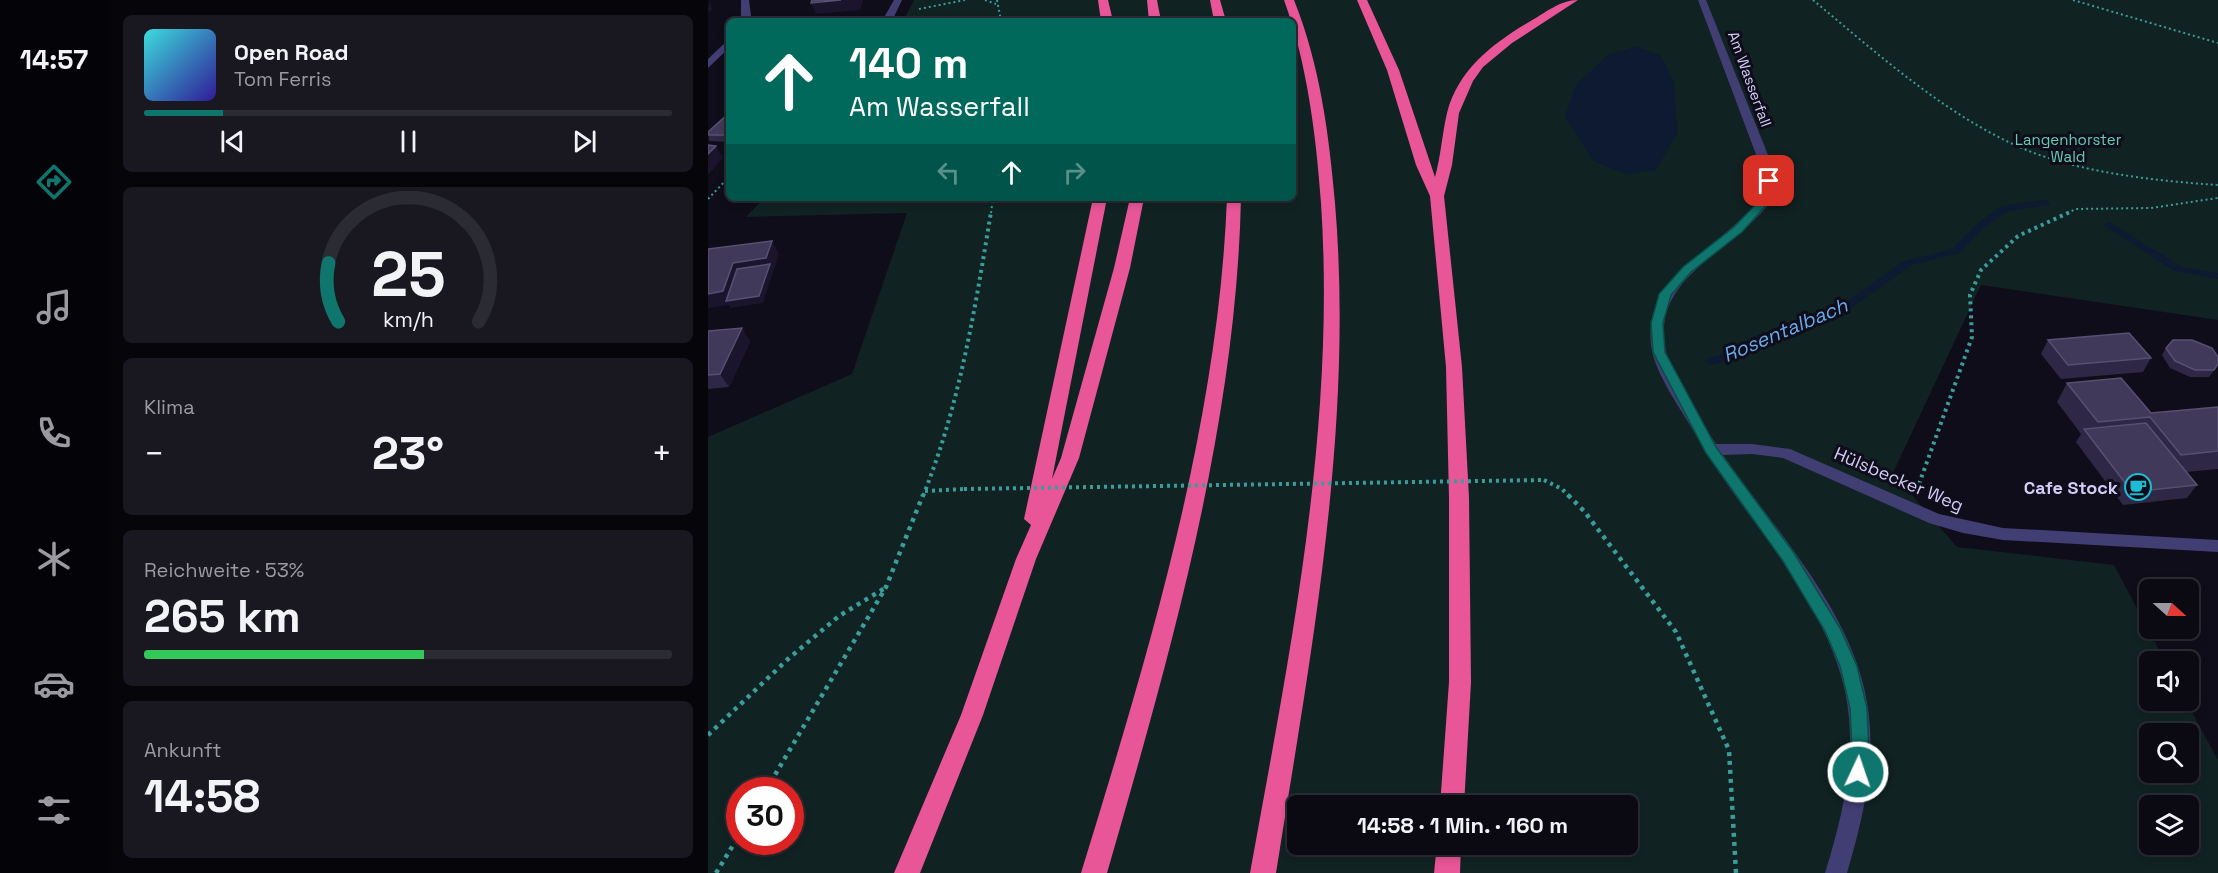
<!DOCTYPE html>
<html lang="de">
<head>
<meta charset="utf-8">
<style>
	:root { --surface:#0b0a13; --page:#191821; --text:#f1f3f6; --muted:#9a9aa0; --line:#2b2b33; --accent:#0f766e }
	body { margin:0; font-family:"Space Grotesk",sans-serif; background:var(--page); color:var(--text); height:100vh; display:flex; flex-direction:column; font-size:22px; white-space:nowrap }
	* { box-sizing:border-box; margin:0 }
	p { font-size:20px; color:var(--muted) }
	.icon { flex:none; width:33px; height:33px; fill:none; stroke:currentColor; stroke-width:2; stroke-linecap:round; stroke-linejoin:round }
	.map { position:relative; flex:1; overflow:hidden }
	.sheet { display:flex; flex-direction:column; gap:15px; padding:15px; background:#06060a; width:600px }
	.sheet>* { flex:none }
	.banner { position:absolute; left:18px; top:18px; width:570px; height:183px; border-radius:9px; box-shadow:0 3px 9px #0003,0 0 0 2px var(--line); background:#00695c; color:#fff; overflow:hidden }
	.needle { width:39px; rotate:111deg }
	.buttons { position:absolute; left:1431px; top:579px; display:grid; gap:12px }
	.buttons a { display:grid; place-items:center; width:60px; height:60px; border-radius:9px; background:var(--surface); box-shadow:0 3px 9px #0003,0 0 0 2px var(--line); font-size:30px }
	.speed { position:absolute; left:18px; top:777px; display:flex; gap:12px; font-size:30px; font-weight:700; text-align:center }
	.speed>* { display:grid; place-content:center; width:78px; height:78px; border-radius:50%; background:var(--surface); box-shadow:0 3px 9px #0003,0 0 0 2px var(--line); line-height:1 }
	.speed .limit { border:9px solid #d22; background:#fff; color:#111 }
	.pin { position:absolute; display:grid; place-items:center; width:51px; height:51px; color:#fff; margin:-26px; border-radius:12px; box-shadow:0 3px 9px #0006 }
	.me { position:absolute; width:66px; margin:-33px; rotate:3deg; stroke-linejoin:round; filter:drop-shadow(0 0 4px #0008) }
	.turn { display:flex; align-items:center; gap:21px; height:126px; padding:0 24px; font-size:27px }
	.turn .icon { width:78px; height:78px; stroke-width:2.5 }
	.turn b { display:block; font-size:42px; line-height:51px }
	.lanes { display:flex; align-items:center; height:57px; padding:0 24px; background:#0003; justify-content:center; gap:30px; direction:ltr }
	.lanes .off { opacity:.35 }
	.big { font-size:45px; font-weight:700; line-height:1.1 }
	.sheet .tile { flex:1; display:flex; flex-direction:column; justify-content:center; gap:9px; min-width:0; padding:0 21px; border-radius:9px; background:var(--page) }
	.sheet .dial { align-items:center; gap:0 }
	.dial svg { height:156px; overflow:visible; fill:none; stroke:var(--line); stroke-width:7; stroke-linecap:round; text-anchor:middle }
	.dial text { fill:var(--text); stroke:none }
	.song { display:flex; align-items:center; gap:18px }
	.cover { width:72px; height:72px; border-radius:9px; background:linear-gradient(135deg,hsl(180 70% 55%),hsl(250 70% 35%)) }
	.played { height:6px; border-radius:3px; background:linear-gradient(90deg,var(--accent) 15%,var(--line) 15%) }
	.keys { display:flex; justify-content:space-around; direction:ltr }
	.heat { display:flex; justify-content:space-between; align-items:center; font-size:33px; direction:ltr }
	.charge { height:9px; border-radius:4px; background:linear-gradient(90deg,#34c759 53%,var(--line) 0) }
	.trip { position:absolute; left:579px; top:795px; width:351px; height:60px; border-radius:9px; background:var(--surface); box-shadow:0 3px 9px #0003,0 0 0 2px var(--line); font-weight:700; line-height:60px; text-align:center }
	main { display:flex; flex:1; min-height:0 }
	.tabs { display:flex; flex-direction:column; width:108px; justify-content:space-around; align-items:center; background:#040408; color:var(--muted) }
	.tabs .icon { width:42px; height:42px }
	.tabs .active { color:var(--accent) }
	.tabs b { font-size:27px; color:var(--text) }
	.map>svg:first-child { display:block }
</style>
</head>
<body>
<main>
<nav class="tabs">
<b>14:57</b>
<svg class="icon active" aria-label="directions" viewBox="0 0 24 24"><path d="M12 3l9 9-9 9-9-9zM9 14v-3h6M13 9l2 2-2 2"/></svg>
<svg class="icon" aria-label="music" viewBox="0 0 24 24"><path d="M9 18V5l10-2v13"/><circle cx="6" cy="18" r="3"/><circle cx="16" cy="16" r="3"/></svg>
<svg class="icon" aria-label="phone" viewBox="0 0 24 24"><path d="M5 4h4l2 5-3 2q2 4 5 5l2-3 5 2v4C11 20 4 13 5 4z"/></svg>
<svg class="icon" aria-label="climate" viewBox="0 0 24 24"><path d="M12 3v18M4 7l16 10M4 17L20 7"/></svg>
<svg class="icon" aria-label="car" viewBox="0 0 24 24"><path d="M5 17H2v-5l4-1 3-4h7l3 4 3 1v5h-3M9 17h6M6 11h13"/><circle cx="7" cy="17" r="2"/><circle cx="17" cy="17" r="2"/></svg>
<svg class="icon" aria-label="filters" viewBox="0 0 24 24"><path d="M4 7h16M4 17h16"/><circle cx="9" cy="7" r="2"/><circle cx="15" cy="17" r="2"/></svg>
</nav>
<section class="sheet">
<div class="tile">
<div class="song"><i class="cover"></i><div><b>Open Road</b><p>Tom Ferris</p></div></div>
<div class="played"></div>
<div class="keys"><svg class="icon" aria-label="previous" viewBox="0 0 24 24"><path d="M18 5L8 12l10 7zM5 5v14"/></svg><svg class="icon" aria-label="pause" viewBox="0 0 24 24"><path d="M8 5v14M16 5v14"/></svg><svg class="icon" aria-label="next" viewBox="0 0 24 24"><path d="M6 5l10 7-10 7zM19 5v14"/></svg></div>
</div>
<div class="tile dial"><svg viewBox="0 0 100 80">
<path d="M14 69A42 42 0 1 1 86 69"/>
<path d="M14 69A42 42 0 0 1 9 39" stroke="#0f766e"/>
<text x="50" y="56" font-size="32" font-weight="700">25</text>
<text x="50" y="72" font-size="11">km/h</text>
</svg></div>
<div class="tile"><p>Klima</p>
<div class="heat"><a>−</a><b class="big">23°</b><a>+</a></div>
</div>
<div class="tile"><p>Reichweite · 53%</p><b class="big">265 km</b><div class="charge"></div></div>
<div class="tile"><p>Ankunft</p><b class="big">14:58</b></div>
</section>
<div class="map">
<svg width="1510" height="873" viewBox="0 0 1510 873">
	<rect width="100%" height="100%" fill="#0f0d19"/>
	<path fill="#122" fill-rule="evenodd" d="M206 0H1510V320L1273 285 1185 473 1249 547 1406 565 1457 661 1442 662V700L1478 701 1510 760V873H0V437L144 374 199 213 38 217 56 198H585V21H195ZM1442 734H1480V772H1442ZM32 790H82V842H32ZM590 806H920V844H590ZM1442 806H1480V844H1442Z"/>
	<path fill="#0e1932" d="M928 47 953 56 966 83 969 133 948 170 919 174 885 161 857 116 868 85 900 55Z"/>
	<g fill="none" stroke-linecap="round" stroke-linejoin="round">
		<g fill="#0e1932" fill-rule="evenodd">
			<path d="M1337 200 1342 203 1340 205 1300 211 1275 228 1252 253 1204 265 1133 315 1098 324 1050 342 1021 361 1003 365 997 361 999 358 1014 355 1042 338 1090 320 1125 311 1196 261 1244 249 1269 224 1294 206Z"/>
			<path d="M1401 222 1474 267 1510 273V279L1467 271 1398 227 1396 225Z"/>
		</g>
		<g stroke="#3b9d9b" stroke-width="2" stroke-dasharray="2 3" stroke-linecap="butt">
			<path d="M277 0 288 4"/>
			<path d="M289 0 293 21"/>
			<path d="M1105 0C1171 55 1245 122 1326 153 1383 174 1450 181 1510 185"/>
			<path d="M1365 0 1510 43"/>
			<path d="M211 9 257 0"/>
			<path d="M0 199 21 177"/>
			<path d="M283 213 285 198"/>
			<path d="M1359 213 1368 209 1443 208 1510 198"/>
		</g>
		<g stroke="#3b9d9b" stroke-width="4" stroke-dasharray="3 4" stroke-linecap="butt">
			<path d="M836 480 854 489 861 496"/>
			<path d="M1211 484 1264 337 1262 295 1273 270 1310 236 1362 212"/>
			<path d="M217 491 256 489"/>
			<path d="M215 496C252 404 267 309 283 212"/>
		</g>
		<g stroke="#3b9d9b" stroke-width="4.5" stroke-dasharray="4 5" stroke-linecap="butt">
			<path d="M860 495 876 511 968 632 1021 750 1028 873"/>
			<path d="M0 735 80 659 131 616 177 588"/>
			<path d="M58 790 178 587 215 495"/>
			<path d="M8 873 32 834"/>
		</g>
		<g fill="#413e73" fill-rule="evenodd">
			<path d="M33 0H41L43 16 39 21H29L33 16Z"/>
			<path d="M186 0H194L184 21H174Z"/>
			<path d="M990 0H998L1064 165C1066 175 1068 187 1064 197 1060 208 1049 217 1041 225 1002 262 944 287 958 351 964 377 993 421 1008 444H1044L1082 449 1231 514 1295 528 1510 540V552L1295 540 1255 533 1221 523 1075 458 1044 454 1015 455C1069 533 1151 618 1161 716 1167 769 1154 822 1139 873H1117C1163 726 1147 663 1059 539 1034 505 1008 471 988 435 974 411 950 378 944 351 932 287 993 257 1032 220 1039 213 1050 205 1053 196 1057 187 1054 175 1052 165Z"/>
			<path d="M21 39V48L0 68V59Z"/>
		</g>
		<g fill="#e95698" fill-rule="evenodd">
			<path d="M390 0H400L405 21H393Z"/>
			<path d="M439 0H449L453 21H441Z"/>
			<path d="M502 0H512L518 21H506Z"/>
			<path d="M576 0H586C612 65 621 134 627 203 646 428 603 652 568 873H542C582 652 628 429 613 203 608 134 599 63 576 0Z"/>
			<path d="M649 0H659L691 70 727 177C733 156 734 134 739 113 750 70 784 44 821 22 837 13 852 0 870 0L804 43 775 67 765 81 751 113 744 165 736 196 754 367 761 498 763 682 756 806H732L741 682V498L738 367 722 196 708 165 679 70Z"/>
			<path d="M385 198H399L344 479 353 458 406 268 422 198H436L422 268 371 458 328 559 275 715 212 873H186L253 715 308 559 323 525 316 519Z"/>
			<path d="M519 198H533C528 426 462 655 399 873H373C440 655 510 427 519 198Z"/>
			<path d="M729 844H753L752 873H726Z"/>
		</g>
		<path stroke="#3b9d9b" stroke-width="4" stroke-dasharray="3 4" stroke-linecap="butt" d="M256 489 836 480"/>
	</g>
	<g fill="#2e2745">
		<path d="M21 113V142L1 141 0 132Z"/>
		<path d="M34 328 42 342 21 387 0 389V331Z"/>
		<path d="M1340 340 1443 358 1435 372 1353 379 1333 354Z"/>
		<path d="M1458 348 1510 365 1501 377H1482L1462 368 1454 355Z"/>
		<path d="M1359 383 1443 413 1510 407V469L1478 472 1489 485 1479 498 1415 505 1368 442 1373 434 1349 402Z"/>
	</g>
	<g fill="#1a152c">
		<path d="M133 0H155L152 10 108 14 103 3Z"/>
		<path d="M1 1 4 7 3 11 0 12Z"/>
		<path d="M8 146 15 158 0 175V154Z"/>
		<path d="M64 241 71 254 55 303 22 308 21 305 0 308V294L25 263Z"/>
		<path d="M34 328 42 342 21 387 12 374Z"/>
	</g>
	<g fill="#403959" stroke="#575072" stroke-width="1.5">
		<path d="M104 0H133L103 3Z"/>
		<path d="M137 18 135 21H103L105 19Z"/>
		<path d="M21 113V135H0V132Z"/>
		<path d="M0 145 8 146 0 154Z"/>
		<path d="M64 241 58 258 25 263 15 291 0 294V249Z"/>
		<path d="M62 264 51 296 18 301 29 269Z"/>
		<path d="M34 328 12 374 0 375V331Z"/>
		<path d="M1421 333 1443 358 1360 365 1340 340Z"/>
		<path d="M1465 340H1484L1504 348 1510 357V364L1506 370H1487L1467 361 1458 348Z"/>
		<path d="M1413 378 1443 413 1510 407V451L1473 455 1442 417 1390 422 1359 383Z"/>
		<path d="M1438 423 1489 485 1424 492 1376 429Z"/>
	</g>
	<path fill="#0f766e" stroke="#0a4d48" stroke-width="1.5" d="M1061 178 1067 181 1062 201 1034 232 983 272 963 295 955 323 957 352 1008 447 1086 553 1132 628 1149 666 1159 708 1161 751 1157 778 1150 780 1144 778 1142 772 1144 751 1142 708 1132 666 1117 631 1075 561 998 453 945 352 943 323 951 294 975 267 1026 227 1054 198 1056 181Z"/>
	<defs>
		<symbol id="cafe-ring" viewBox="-11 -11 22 22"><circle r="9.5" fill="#0f0d19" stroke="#1cbcd4" stroke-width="1.5"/><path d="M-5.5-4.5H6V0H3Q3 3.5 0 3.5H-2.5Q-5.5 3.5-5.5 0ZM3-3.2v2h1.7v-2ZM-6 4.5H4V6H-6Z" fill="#1cbcd4"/></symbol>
	</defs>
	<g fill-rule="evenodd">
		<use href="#cafe-ring" x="1415" y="472" width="30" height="30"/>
	</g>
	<g text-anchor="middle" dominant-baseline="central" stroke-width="6" stroke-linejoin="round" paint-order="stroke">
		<g font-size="15" fill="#d2ccf8" stroke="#0f0d19">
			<text transform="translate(1042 79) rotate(70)">Am Wasserfall</text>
		</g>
		<g font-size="15" fill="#63cdb6" stroke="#0f0d19">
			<text x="1360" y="139">Langenhorster<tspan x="1360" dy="17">Wald</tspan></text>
		</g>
		<g font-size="18" fill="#d2ccf8" stroke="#0f0d19">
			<text transform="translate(1191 479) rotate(23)">Hülsbecker Weg</text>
		</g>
		<g font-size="18" font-weight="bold" fill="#d2ccf8" stroke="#0f0d19" text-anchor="end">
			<text x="1410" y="487">Cafe Stock</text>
		</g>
		<g font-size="20" font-style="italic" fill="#67aaeb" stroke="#0f0d19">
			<text transform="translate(1077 330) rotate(-23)">Rosentalbach</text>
		</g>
	</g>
</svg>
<div class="buttons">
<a><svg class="needle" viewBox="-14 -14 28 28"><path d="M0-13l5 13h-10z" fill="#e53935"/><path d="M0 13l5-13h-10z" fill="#9a9aa0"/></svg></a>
<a><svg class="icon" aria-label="sound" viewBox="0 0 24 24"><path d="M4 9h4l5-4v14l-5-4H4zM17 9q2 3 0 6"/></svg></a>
<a><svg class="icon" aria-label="search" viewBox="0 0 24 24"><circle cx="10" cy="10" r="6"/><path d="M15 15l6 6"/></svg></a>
<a><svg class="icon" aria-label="layers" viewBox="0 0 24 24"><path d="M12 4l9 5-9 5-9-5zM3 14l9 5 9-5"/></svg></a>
</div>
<div class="speed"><div class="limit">30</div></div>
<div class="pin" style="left:1061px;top:181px;background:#d93025"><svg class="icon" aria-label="arrive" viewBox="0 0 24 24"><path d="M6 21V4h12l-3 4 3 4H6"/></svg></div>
<svg class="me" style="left:1150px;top:772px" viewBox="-20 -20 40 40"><circle r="17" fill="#0f766e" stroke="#fff" stroke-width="3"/><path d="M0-11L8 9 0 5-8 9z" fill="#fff"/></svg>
<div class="trip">14:58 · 1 Min. · 160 m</div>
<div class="banner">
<div class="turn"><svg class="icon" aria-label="ahead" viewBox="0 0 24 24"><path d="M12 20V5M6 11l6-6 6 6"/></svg><div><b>140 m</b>Am Wasserfall</div></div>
<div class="lanes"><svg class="icon off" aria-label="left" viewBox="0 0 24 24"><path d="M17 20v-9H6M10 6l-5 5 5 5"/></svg><svg class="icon" aria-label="ahead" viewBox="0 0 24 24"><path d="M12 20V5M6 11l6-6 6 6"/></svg><svg class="icon off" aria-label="right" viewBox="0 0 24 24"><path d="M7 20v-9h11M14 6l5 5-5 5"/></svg></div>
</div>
</div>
</main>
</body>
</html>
